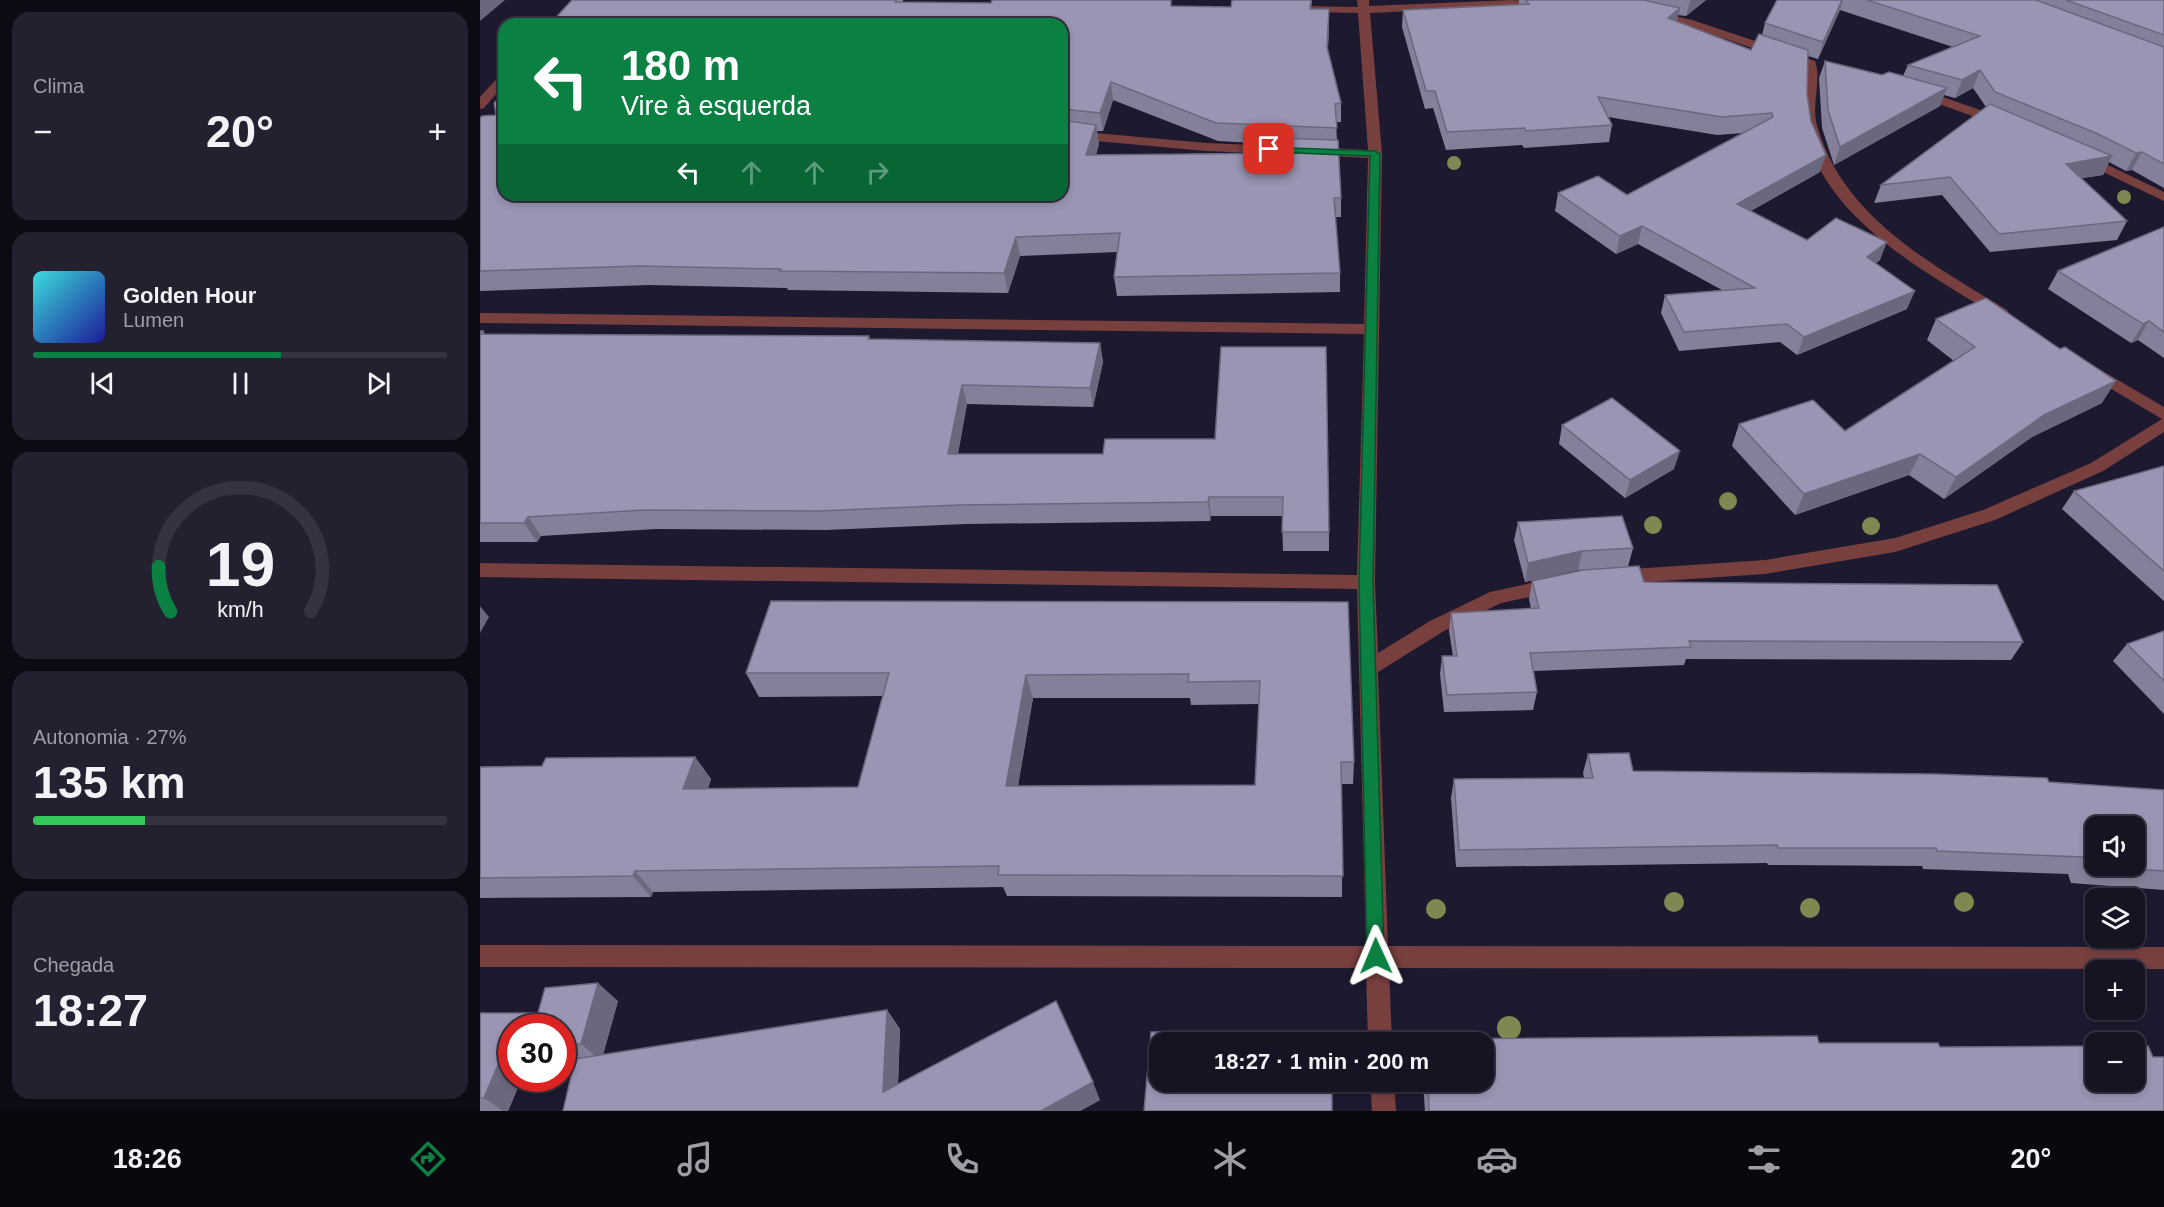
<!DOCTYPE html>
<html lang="pt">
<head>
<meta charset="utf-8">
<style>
	:root { --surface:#161323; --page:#232030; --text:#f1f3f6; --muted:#9e9ea6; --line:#353241; --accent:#0b8043 }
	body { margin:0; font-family:Helvetica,sans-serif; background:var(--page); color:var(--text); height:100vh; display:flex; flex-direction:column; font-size:22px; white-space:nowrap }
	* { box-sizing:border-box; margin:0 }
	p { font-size:20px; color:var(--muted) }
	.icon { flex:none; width:33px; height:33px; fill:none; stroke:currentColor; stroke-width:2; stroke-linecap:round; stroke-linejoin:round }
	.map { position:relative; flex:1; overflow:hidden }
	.panel { display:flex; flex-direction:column; gap:12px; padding:12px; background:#0c0a13; width:480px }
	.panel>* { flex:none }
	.hud { position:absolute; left:18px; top:18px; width:570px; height:183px; border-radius:18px; box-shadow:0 3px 9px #0003,0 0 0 2px var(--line); background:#0b8043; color:#fff; overflow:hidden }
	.fabs { position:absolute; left:1605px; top:816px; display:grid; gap:12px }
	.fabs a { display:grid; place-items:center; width:60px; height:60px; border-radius:12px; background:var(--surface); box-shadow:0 3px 9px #0003,0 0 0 2px var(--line); font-size:30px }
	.speed { position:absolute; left:18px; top:1014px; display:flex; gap:12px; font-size:30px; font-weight:700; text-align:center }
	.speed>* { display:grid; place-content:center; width:78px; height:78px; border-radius:50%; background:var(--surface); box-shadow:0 3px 9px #0003,0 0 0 2px var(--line); line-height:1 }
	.speed .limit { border:9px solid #d22; background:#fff; color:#111 }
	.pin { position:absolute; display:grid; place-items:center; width:51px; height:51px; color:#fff; margin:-26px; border-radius:12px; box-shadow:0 3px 9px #0006 }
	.me { position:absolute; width:66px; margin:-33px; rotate:359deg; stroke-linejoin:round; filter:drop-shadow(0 0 4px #0008) }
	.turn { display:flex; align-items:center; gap:21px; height:126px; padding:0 24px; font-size:27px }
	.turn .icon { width:78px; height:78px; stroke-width:2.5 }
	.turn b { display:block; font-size:42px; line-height:51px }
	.lanes { display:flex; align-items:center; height:57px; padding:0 24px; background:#0003; justify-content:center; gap:30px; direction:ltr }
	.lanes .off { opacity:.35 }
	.big { font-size:45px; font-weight:600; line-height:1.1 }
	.panel .tile { flex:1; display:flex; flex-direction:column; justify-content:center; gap:9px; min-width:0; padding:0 21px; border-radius:18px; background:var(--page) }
	.panel .dial { align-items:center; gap:0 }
	.dial svg { height:156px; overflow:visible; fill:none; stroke:var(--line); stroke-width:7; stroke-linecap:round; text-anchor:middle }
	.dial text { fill:var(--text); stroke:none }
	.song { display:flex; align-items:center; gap:18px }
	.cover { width:72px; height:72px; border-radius:9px; background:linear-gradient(135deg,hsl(180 70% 55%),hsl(240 70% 35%)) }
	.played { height:6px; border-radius:3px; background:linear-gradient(90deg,var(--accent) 60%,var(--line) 60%) }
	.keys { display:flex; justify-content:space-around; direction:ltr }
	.heat { display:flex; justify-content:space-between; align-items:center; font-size:33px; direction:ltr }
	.charge { height:9px; border-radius:4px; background:linear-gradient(90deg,#34c759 27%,var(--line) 0) }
	.trip { position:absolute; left:669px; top:1032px; width:345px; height:60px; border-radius:18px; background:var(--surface); box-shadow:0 3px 9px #0003,0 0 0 2px var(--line); font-weight:600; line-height:60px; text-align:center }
	.dock { display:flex; height:96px; justify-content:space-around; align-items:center; background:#09080e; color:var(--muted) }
	.dock .icon { width:42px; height:42px }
	.dock .on { color:var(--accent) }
	.dock b { font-size:27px; color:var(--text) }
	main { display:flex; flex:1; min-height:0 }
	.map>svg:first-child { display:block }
</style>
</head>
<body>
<main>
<section class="panel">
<div class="tile"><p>Clima</p>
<div class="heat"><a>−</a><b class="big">20°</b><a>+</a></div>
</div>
<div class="tile">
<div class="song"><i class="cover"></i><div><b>Golden Hour</b><p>Lumen</p></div></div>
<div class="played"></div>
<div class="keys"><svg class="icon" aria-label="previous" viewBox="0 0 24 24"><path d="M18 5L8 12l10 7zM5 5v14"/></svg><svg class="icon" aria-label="pause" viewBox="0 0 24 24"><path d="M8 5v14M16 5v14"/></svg><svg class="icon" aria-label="next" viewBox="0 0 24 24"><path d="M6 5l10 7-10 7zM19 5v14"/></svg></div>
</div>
<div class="tile dial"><svg viewBox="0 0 100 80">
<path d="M14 69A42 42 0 1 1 86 69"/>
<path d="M14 69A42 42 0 0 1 8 46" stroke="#0b8043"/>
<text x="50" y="56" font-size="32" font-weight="700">19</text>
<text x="50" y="72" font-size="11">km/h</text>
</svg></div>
<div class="tile"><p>Autonomia · 27%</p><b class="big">135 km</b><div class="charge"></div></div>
<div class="tile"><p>Chegada</p><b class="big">18:27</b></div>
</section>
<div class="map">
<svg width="1684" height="1111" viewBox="0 0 1684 1111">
	<rect width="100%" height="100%" fill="#1d192f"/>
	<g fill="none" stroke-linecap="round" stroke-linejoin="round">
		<g fill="#783f3f" fill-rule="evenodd">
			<path d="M877 0H889V6L1032 0 1068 2 1062 5 890 13 902 154 895 582 898 653 950 621 1010 592 1074 578 1080 580 1083 585 1080 590 1074 592 1021 603 964 631 898 672 908 946 1684 947V969L909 968 912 1042H888L886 968 0 967V945L886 946 877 589 0 577V563L877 575 884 334 0 323V313L884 324 888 158 835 155 829 151 835 147 888 150 878 13 826 12 820 9 826 6 878 7Z"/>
			<path d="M1173 11 1212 20 1335 61C1342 78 1331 106 1337 125 1362 217 1452 264 1527 310L1529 313 1527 316H1517C1442 270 1339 216 1323 121 1320 103 1324 84 1325 66L1205 25 1169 16V12Z"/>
			<path d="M24 74V85L4 108 0 109V97L20 75Z"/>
			<path d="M1440 89 1526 119 1528 122 1526 125H1518L1436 96V90Z"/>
			<path d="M582 130 726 143 796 146 802 150 796 154 726 151 582 138Z"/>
			<path d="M1605 154 1684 192V201L1600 161 1598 158Z"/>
			<path d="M1614 366 1684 407V432L1623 471 1515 520 1415 552 1285 574 1137 584 1131 582 1128 577 1131 572 1137 570 1285 560 1415 538 1503 510 1611 463 1682 419 1608 375 1606 371Z"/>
			<path d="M890 1082H914L916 1111H892Z"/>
		</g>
	</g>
	<g fill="#7f8850">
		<circle cx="974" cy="163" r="7"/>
		<circle cx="1644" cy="197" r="7"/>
		<circle cx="1248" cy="501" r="9"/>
		<circle cx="1173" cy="525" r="9"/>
		<circle cx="1391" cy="526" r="9"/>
		<circle cx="1194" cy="902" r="10"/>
		<circle cx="1484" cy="902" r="10"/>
		<circle cx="1330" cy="908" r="10"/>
		<circle cx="956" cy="909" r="10"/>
		<circle cx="1029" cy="1028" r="12"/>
	</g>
	<g fill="#848099" fill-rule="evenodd">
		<path d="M92 0H423V2L751 7 752 0H832L831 9 849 27 848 50 861 103V122H856L857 140 861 198V217H855L860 273V292L637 296 634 277 637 252 540 256 528 293 308 290 307 288 169 285 0 291V118L582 195V24ZM633 100 738 141 773 143V153L616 155 619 144 617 131H623Z"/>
		<path d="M1039 0H1226L1206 16 1198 15 1197 21 1271 50 1282 35 1285 23 1297 0H1684V188L1652 170 1646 171 1629 162 1623 175 1601 178 1647 221 1637 240 1510 252 1462 195 1394 203 1401 185 1506 107 1493 88 1475 98 1464 95 1460 106 1354 165 1342 128 1339 78 1345 61 1402 75 1423 76 1428 65 1473 47 1360 10 1338 59 1328 56 1327 94 1340 172 1271 211 1327 240 1400 260 1396 263 1427 309 1317 355 1300 342 1199 351 1181 313 1185 295 1242 290 1158 244 1136 254 1075 211 1078 193 1147 195 1264 133 1237 135 1128 117 1132 125 1129 142 1044 148 1042 145 966 150 953 108 945 109 922 27 923 10 1039 4Z"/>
		<path d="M1684 227V358L1658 340 1651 343 1568 289 1578 271Z"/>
		<path d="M1456 319 1622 403 1552 437 1464 499 1429 475 1315 515 1252 446 1259 424 1365 431 1474 361 1447 340Z"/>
		<path d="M0 331H3L5 334 389 336 390 339 620 343 623 362 613 407 487 404 478 454H623L735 439 849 532V551H803L802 516H731L730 521 486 524 346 530 176 529 61 536 57 542H0Z"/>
		<path d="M1082 425 1194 469 1145 498 1079 444Z"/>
		<path d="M1684 466V601L1582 509 1594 491Z"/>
		<path d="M1038 522 1153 548 1148 567 1098 570 1045 582 1034 540Z"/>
		<path d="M1052 581 1164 582 1543 642 1531 660 1206 659 1204 665 1054 671 1057 692 1053 710 964 712 960 674 962 656H973L969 631 971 613 1051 609 1049 599Z"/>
		<path d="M868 602 874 762 873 784H862V897L527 896 523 887 173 892 171 897 0 898V767L62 766 215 757 231 779 228 789 378 787 403 696 279 697 266 673ZM553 698H710L711 705 779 704 775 785 538 786Z"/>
		<path d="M1684 631V714L1633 661 1647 644Z"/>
		<path d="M1108 754 1153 771 1569 782 1684 790V890L1591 883 1588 874 1443 869 1442 866 1288 865 1287 863 976 867 971 798 974 779 1104 778 1103 773Z"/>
		<path d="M138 1001 123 1055 407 1010 420 1029 418 1085 620 1100 600 1111H83L94 1064 82 1065V1028H32V1078H42L28 1111H0V1013H58Z"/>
		<path d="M945 1039 1339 1043 1460 1047 1673 1057 1684 1111H945L943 1082H1004V1042H945Z"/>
	</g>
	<g fill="#6b687d">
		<path d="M0 0H25L0 21Z"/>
		<path d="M1211 0H1226L1206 16 1210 1Z"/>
		<path d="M1362 0H1363L1360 10 1338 59 1343 42Z"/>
		<path d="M1200 8 1196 25 1188 18Z"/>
		<path d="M849 9V27L847 66V47Z"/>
		<path d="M1500 70 1493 88 1475 98 1482 80Z"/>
		<path d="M631 82 633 100 623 131 620 113Z"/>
		<path d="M1467 88 1460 106 1354 165 1360 147Z"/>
		<path d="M616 125 619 144 609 174 606 155Z"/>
		<path d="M1662 152 1652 170 1646 171 1656 153Z"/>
		<path d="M1346 155 1340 172 1251 222 1257 204Z"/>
		<path d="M1632 156 1623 175 1577 182 1586 164Z"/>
		<path d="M1162 226 1158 244 1136 254 1140 236Z"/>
		<path d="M536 237 540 256 528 293 524 273Z"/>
		<path d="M1407 242 1400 260 1380 276 1387 257Z"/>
		<path d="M1435 291 1427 309 1317 355 1324 337Z"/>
		<path d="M1669 321 1658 340 1651 343 1663 324Z"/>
		<path d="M620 343 623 362 613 407 610 388Z"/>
		<path d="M1636 381 1622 403 1552 437 1464 499 1476 477 1564 415Z"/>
		<path d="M482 385 487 404 474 473 468 454Z"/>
		<path d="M1200 451 1194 469 1145 498 1150 480Z"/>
		<path d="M1440 454 1429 475 1315 515 1324 494Z"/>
		<path d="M729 497 731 516 730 521 728 502Z"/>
		<path d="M48 517 61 536 57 542 44 523Z"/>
		<path d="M1102 551 1098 570 1045 582 1048 563Z"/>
		<path d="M0 606 9 617 0 633Z"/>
		<path d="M546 675 553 698 534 809 526 786Z"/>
		<path d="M215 757 231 779 220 811 203 789Z"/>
		<path d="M155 871 173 892 171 897 153 876Z"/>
		<path d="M118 983 138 1001 121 1061 101 1044Z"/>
		<path d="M407 1010 420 1029 417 1110 403 1092Z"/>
		<path d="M23 1053 32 1059V1078H42L28 1111H23L4 1098Z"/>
		<path d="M613 1082 620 1100 600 1111H561Z"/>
	</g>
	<g fill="#9995b2" stroke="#6b687d" stroke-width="1.5" fill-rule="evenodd">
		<path d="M92 0H416L415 2 511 3 512 0H691V6L751 7 752 0H831L830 9H849L847 47 861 103 855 104 857 128 736 123 631 82 620 113 582 109V24H70Z"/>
		<path d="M1046 0H1163L1200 8 1188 18 1271 50 1279 34 1328 50 1327 94 1331 121 1346 155 1257 204 1327 240 1356 218 1407 242 1387 257 1435 291 1324 337 1307 324 1204 332 1185 295 1275 288 1162 226 1140 236 1078 193 1118 176 1147 195 1293 117 1292 113 1242 117 1118 97 1132 125 1046 131 1045 128 967 132 955 91H946L923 10 1049 4Z"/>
		<path d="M1297 0H1362L1343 42 1285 23Z"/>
		<path d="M1387 0H1556L1684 47V164L1662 152 1656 153 1616 133 1515 92 1500 70 1482 80 1428 65 1500 36Z"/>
		<path d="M1586 0H1684V35Z"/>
		<path d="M1345 61 1402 75 1409 72 1467 88 1360 147 1348 110Z"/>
		<path d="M24 93V195H582V120L616 125 606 155 814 153 772 137 858 140 861 198H854L860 273 634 277 640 233 536 237 524 273 300 271 301 269 160 266 0 271V118L2 116 16 115 14 103Z"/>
		<path d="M1510 104 1632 156 1586 164 1647 221 1519 234 1470 177 1401 185Z"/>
		<path d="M1684 227V332L1669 321 1663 324 1578 271Z"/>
		<path d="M1506 298 1580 349 1585 347 1636 381 1564 415 1476 477 1440 454 1324 494 1259 424 1333 400 1365 431 1495 347 1456 319Z"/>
		<path d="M0 331H3L1 334 389 336 388 339 620 343 610 388 482 385 468 454H623L625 439H735L741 347H846L849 532H802L803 497H729L728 502 480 505 338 511 165 510 48 517 44 523H0Z"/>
		<path d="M1132 398 1200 451 1150 480 1082 425Z"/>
		<path d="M1684 466V571L1594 491Z"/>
		<path d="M1142 516 1153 548 1102 551 1048 563 1038 522Z"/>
		<path d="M1159 566 1164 582 1517 585 1543 642 1209 641 1211 647 1050 653 1057 692 967 695 962 656H977L971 613 1059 608 1052 581 1103 570Z"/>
		<path d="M291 601 868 602 874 762H861L863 876 518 875 519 866 155 871 153 876 0 878V767L62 766 66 758 215 757 203 789 378 787 409 673H266ZM709 674 708 682 780 681 775 785 526 786 546 675Z"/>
		<path d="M1684 631V681L1647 644Z"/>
		<path d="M1149 753 1153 771 1455 774 1567 778 1569 782 1684 790V871L1607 866 1604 857 1457 851 1456 848H1298L1297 845 979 850 974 779 1113 778 1108 754ZM1616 826H1654V866H1616Z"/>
		<path d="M118 983 101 1044 82 1046V1028H32V1052L23 1053 4 1098H0V1013H58L65 988Z"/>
		<path d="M576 1001 613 1082 561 1111H83L95 1059 407 1010 403 1092Z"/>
		<path d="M851 1031 852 1042H680V1082H852V1111H664L671 1032Z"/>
		<path d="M1337 1036 1339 1043H1458L1460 1047 1616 1046V1082H1654V1046H1668L1673 1057H1684V1111H949L948 1082H1004V1042H945V1039Z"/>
	</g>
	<path fill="#0b8043" stroke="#07532c" stroke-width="1.5" d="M786 147 895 151 900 154 893 582 904 956 902 962 896 964 889 962 887 956 879 582 890 156 789 152 785 149Z"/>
</svg>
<div class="fabs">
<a><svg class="icon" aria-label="sound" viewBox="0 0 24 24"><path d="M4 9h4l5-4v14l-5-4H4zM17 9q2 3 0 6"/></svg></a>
<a><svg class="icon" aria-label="layers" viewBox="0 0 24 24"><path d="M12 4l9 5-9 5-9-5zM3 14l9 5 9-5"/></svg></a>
<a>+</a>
<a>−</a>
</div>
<div class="speed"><div class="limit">30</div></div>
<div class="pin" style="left:789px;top:149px;background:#d93025"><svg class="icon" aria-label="arrive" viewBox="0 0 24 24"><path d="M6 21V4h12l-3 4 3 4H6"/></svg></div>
<svg class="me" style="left:896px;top:956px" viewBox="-20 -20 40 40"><path d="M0-17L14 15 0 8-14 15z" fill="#0b8043" stroke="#fff" stroke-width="4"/></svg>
<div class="trip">18:27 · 1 min · 200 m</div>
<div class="hud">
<div class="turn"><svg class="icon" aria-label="left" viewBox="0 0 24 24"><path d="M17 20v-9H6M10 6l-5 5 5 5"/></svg><div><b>180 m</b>Vire à esquerda</div></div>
<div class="lanes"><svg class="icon" aria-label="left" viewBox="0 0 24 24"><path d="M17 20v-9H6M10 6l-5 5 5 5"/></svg><svg class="icon off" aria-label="ahead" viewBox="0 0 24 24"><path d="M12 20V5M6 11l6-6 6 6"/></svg><svg class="icon off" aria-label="ahead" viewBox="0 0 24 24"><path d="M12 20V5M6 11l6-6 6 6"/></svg><svg class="icon off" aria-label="right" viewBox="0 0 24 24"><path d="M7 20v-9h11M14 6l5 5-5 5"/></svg></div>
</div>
</div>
</main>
<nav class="dock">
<b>18:26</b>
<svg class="icon on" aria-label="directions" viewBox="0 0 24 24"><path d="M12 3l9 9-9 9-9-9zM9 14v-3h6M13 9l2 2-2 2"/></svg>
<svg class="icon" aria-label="music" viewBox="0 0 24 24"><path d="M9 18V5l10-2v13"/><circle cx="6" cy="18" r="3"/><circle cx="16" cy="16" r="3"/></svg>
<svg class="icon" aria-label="phone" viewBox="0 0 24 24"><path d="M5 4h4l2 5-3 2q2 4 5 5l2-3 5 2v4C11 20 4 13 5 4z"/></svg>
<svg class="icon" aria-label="climate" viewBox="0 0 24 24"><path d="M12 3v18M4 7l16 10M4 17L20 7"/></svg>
<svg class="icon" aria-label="car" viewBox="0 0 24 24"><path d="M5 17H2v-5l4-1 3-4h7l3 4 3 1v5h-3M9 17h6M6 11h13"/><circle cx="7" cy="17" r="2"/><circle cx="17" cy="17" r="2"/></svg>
<svg class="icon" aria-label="filters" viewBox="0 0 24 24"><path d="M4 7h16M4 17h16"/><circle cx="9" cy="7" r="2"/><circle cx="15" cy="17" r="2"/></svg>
<b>20°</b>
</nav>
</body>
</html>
